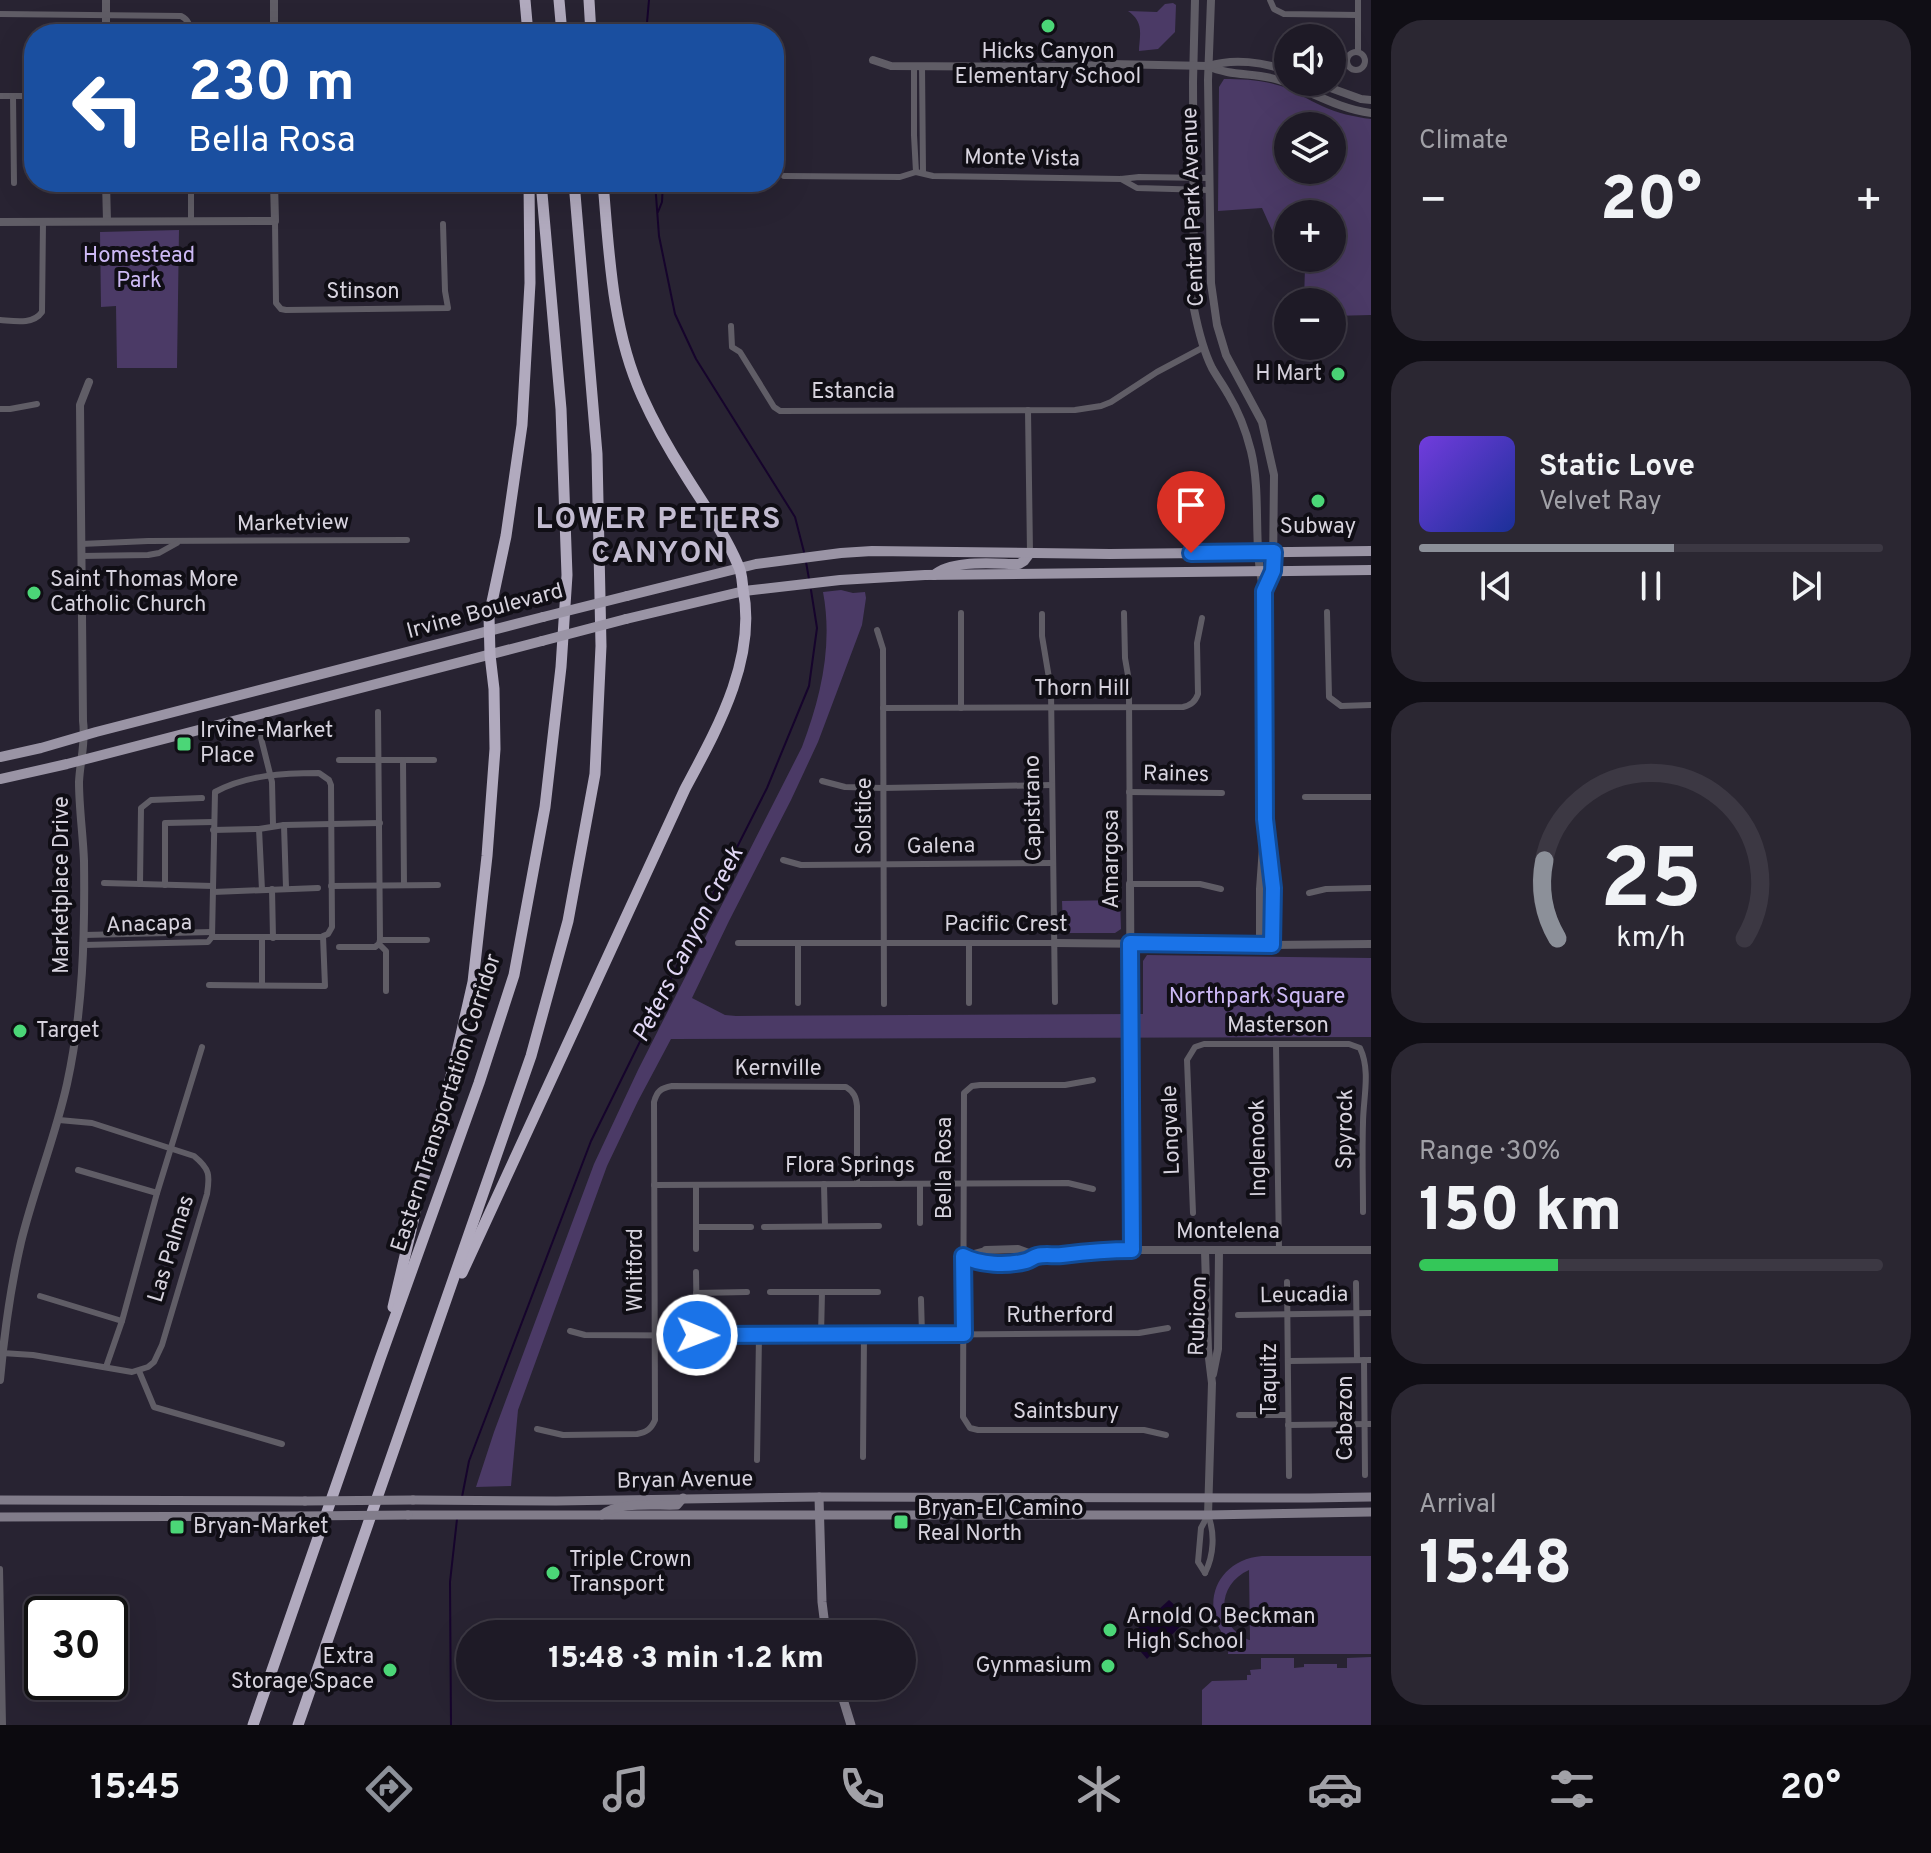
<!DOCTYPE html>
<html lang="en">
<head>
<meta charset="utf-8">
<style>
	:root { --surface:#1e1a26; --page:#2b2732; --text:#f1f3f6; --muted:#a1a1a7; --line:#3c3843; --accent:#8c9099 }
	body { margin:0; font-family:Overpass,sans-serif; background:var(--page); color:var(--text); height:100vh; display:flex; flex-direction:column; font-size:30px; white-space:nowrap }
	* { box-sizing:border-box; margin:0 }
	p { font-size:26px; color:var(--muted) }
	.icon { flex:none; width:44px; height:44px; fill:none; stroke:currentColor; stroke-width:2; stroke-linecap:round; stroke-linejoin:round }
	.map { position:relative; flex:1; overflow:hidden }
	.side { display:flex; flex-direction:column; gap:20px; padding:20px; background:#100e15; width:560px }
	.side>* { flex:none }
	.guide { position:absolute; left:24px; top:24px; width:760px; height:168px; border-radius:32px; box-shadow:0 8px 32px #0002,0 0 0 2px var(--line); background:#1a4fa0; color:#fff; overflow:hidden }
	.buttons { position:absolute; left:1274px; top:24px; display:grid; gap:16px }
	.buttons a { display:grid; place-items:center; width:72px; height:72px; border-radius:50%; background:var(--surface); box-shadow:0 8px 32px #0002,0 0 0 2px var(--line); font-size:40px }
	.speed { position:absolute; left:24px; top:1596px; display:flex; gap:16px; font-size:40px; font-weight:700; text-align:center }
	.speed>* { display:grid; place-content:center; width:104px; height:104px; border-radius:50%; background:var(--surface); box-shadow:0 8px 32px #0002,0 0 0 2px var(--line); line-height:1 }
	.speed .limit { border:4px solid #111; border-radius:12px; background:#fff; color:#111 }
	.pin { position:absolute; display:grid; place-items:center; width:68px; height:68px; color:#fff; margin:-82px -34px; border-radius:50% 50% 50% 0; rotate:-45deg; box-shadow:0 0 8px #0007 }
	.pin .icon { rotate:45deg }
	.me { position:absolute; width:88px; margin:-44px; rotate:91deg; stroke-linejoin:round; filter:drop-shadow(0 0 6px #0008) }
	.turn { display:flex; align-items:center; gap:28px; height:168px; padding:0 32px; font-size:36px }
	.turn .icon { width:104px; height:104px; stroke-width:2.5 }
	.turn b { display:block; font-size:56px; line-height:68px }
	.big { font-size:60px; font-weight:800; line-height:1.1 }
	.side .widget { flex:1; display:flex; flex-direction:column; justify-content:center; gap:12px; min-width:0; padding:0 28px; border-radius:32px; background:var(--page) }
	.side .dial { align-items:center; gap:0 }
	.dial svg { height:208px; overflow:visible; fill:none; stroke:var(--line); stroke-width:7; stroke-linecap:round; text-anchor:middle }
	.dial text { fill:var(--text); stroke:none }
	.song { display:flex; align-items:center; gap:24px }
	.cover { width:96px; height:96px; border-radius:12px; background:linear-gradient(135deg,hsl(260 70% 55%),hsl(230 70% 35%)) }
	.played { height:8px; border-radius:4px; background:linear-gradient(90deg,var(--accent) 55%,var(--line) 55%) }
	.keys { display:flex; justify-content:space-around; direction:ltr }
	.heat { display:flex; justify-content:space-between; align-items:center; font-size:44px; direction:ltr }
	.charge { height:12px; border-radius:6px; background:linear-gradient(90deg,#34c759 30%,var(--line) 0) }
	.trip { position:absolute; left:456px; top:1620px; width:460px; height:80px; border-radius:40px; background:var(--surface); box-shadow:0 8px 32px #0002,0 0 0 2px var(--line); font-weight:800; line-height:80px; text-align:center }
	.tabs { display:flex; height:128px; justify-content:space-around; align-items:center; background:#0c0a0f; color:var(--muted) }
	.tabs .icon { width:56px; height:56px }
	.tabs .active { color:var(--accent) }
	.tabs b { font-size:36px; color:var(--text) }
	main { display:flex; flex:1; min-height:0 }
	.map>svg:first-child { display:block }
</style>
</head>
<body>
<main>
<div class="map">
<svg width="1371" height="1725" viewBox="0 0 1371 1725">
	<rect width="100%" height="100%" fill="#282332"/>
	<g fill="#4b3a66" fill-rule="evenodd">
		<path d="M1173 3 1176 5 1175 32 1158 49 1139 51C1140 34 1144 22 1128 11L1157 12 1165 4Z"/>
		<path d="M1224 79C1244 79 1263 80 1281 86 1295 91 1308 100 1322 106 1337 113 1354 117 1371 119V315L1332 316V302H1304L1305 266 1294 258H1332V214H1288V252L1275 237 1262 208 1218 211 1219 87ZM1288 126H1332V170H1288Z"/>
		<path d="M179 230 177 368H117L116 306 101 307 100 232Z"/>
		<path d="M841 590 853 593 865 592 866 598 862 625 818 742 791 800 729 921 692 998 725 1015 736 1016 1143 1014V961L1147 955 1371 958V1037L671 1039 638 1101 607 1166 518 1410 511 1486 476 1487 494 1432 594 1164 638 1070 802 747C821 697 833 645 823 592Z"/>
		<path d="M1120 900 1121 929 1115 933H1067L1063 930 1062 901Z"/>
		<path d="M1262 1556H1371V1654H1228L1229 1642C1198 1608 1215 1560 1262 1556ZM1249 1570 1250 1640H1249C1216 1626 1216 1585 1249 1570Z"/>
		<path d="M1371 1657V1725H1202V1690L1212 1681 1247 1680V1675H1251L1250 1670 1261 1669V1658H1294V1668L1304 1667V1664H1337V1668H1347V1658Z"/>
	</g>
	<path fill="#16042c" d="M1169 1600 1189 1618 1147 1659 1128 1637Z"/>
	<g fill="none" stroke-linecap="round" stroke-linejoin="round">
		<g stroke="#16042c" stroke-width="2">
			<path d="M646 34 649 0"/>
			<path d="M655 182 659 236 675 314 696 359 795 517 804 552"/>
			<path d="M658 212 662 202 663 182"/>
			<path d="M806 562 809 579"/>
			<path d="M462 1497 469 1461 591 1141 693 934 767 788 809 686 817 628 811 590"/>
			<path d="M451 1725 450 1582 457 1519"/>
		</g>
		<g stroke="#605d66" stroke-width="6">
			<path d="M1270 0 1274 9 1284 14 1358 15"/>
			<path d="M0 14 181 16C189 20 190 25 190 34"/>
			<path d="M373 34H427"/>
			<path d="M1358 52V0"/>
			<circle cx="1356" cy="61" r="9"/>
			<path d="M914 66V135L916 172"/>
			<path d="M922 66 923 173"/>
			<path d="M0 96H34"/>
			<path d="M13 96 14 183"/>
			<path d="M784 176 900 177 916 172 933 176 1121 179 1139 177 1208 178"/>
			<path d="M1121 179 1137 188 1208 190"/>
			<path d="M191 182V221"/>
			<path d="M275 221 276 303 281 309 286 310 448 308 445 291 443 224"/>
			<path d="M0 320C14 321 33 325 42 312L43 222"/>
			<path d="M731 326 732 347 740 352 774 407 780 411 1075 410 1101 406 1111 402 1157 372 1204 347"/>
			<path d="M0 409H10L37 404"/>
			<path d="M1028 410 1030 553"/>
			<path d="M81 544 148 541 407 540"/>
			<path d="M81 556 148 555 159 553 177 543"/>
			<path d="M1327 612 1329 697 1341 706 1371 705"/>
			<path d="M961 613V708"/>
			<path d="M1124 613 1125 658 1129 681V694L1130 884H1200L1221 889"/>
			<path d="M1042 614V636L1051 690 1055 1002"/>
			<path d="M877 630 883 649 884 1004"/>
			<path d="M883 708 1183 707C1191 705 1195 702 1198 694L1197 643 1202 618"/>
			<path d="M260 734 272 782 273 825"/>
			<path d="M339 760H434"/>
			<path d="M403 760 404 885"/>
			<path d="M822 781 845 787 883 788 1052 785"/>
			<path d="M1129 792 1222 793"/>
			<path d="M1305 797H1371"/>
			<path d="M284 825 286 888"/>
			<path d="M259 829 262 890"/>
			<path d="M213 830 259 829 284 825 380 823"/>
			<path d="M783 860 801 865 1053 863"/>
			<path d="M104 883 213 886"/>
			<path d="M140 884 141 808 151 800 202 798"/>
			<path d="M165 885V823L213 822"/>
			<path d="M331 886 438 885"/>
			<path d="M272 889 273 938"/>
			<path d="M213 892 318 888"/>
			<path d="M1309 893 1326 889 1371 888"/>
			<path d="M84 935 212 932"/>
			<path d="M212 937H323"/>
			<path d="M262 938V985"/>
			<path d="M380 940H427"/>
			<path d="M738 943H1054"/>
			<path d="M379 944 386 951V991"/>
			<path d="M969 944V1003"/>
			<path d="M84 945 208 942 212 937 215 792C246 775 284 773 319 773L329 780 331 785 332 927 328 934 323 936 325 986 209 985"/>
			<path d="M339 947H375L379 944 380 940 378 712"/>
			<path d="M798 1003V944"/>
			<path d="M1276 1045 1279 1251"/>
			<path d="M1093 1080 1065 1085H980L972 1086 964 1093 963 1417 970 1428 978 1430H1144L1166 1435"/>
			<path d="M78 1170 157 1193"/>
			<path d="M824 1184 825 1226"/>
			<path d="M654 1185 1068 1183 1093 1189"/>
			<path d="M696 1185V1249"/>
			<path d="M1193 1213 1187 1060 1195 1047 1204 1044H1349L1360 1048C1371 1071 1363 1099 1363 1123 1362 1153 1363 1182 1363 1212"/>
			<path d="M920 1223V1184"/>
			<path d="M696 1227H751"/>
			<path d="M764 1227 879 1226"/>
			<path d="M963 1256 971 1260 986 1263"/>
			<path d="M963 1256 986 1250"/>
			<path d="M696 1272 697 1335"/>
			<path d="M1287 1282 1289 1476"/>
			<path d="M1356 1283 1357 1360"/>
			<path d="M770 1292H878"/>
			<path d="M696 1293 747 1292"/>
			<path d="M40 1296 122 1321"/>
			<path d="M921 1299 922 1335"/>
			<path d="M1238 1315 1371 1313"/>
			<path d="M570 1331 585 1335 759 1336 1139 1333 1168 1328"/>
			<path d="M821 1336 822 1292"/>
			<path d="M2 1353 33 1355 132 1372 148 1367 154 1362 162 1345 207 1194C210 1175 210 1169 194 1156L92 1123 59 1120"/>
			<path d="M1364 1360 1365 1475"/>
			<path d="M1289 1361 1371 1360"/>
			<path d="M106 1367 122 1321 157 1193 202 1047"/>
			<path d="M139 1371 154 1407 282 1444"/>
			<path d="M1239 1415H1288"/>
			<path d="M1288 1425 1371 1424"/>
			<path d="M537 1429 563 1435 637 1434C647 1432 651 1429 655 1420L654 1102C657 1091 661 1088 672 1086L846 1087C854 1092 856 1097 857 1106V1184"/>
			<path d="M863 1457 864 1335"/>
			<path d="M757 1460 759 1336"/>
			<path d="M0 1569 3 1725"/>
			<path d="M1205 1573 1198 1562 1201 1528 1208 1515"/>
			<path d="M1205 1573C1214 1555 1215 1533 1208 1515"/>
		</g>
		<g stroke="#605d66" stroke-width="8">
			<path d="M106 0V34"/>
			<path d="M1195 0 1193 82 1194 309C1198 329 1203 350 1212 368 1217 377 1223 385 1228 394 1239 412 1246 431 1251 451 1262 497 1252 546 1264 591L1265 819 1260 889V945"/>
			<path d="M1211 0 1208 80 1211 283 1217 325 1226 355 1262 422 1274 475 1273 571 1264 591"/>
			<path d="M274 34V0"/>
			<path d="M873 60 891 66 1069 67 1110 64 1208 66C1231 77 1258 72 1282 81 1312 92 1339 109 1371 113"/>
			<path d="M1209 66C1233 58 1264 62 1288 71"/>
			<path d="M1314 82 1361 99 1371 100"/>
			<path d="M106 182 107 221"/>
			<path d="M0 222 275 221 274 182"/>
			<path d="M1268 836 1273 888 1272 945"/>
			<path d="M1130 884 1132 1250"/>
			<path d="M1054 943 1260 945 1371 944"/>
			<path d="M986 1250 1018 1249 1037 1256 1060 1255 1095 1250H1371"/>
			<path d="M1205 1251 1208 1350 1212 1383 1208 1515"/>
			<path d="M986 1263 1027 1261 1037 1256"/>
			<path d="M1213 1374 1218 1349 1219 1251"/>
			<path d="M0 1380C4 1336 11 1285 21 1242 34 1189 55 1138 67 1084 83 1011 85 936 84 861 83 834 79 808 79 782 80 761 86 742 83 721L80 405 89 382"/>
		</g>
		<g stroke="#817c8a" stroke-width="9">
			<path d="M819 1497 822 1602 826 1634"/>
			<path d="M0 1500 305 1501"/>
			<path d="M413 1500 556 1501 819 1497 1309 1498 1371 1497"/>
			<path d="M408 1515H1208L1371 1512"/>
			<path d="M602 1515C616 1501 657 1506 677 1505L683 1498"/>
			<path d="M0 1517 300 1516"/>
			<path d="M839 1686 851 1725"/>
		</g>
		<g stroke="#9a94a5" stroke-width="10">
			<path d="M934 575C952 559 995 564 1019 564L1024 561 1030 553"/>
			<path d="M627 596 756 564 841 553 872 551 1110 554 1371 551"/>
			<path d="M626 619 744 591 840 580 925 575 1371 570"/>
			<path d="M0 757 41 748 96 732 543 617"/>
			<path d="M0 779 67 764 542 641"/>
		</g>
		<g stroke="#b1aabe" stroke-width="11">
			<path d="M525 0 528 34"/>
			<path d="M559 0 562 34"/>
			<path d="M589 0 591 34"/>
			<path d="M462 1273 685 789C717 729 757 659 743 589 742 581 742 572 738 565 725 534 704 505 686 476 670 451 654 423 642 396 612 330 609 253 603 182"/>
			<path d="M393 1307 419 1196 455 1061 473 982 487 856 495 749 494 689 490 655 489 616 506 536 522 425 530 283 529 182"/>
			<path d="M253 1725 380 1359 479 1083 514 975 545 807 561 667 567 575 561 409 541 182"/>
			<path d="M298 1725 531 1056 568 921 595 774 601 646 597 454 574 182"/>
		</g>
		<g stroke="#817c8a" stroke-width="9">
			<path d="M305 1501 413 1500"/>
			<path d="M300 1516 408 1515"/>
		</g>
		<g stroke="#9a94a5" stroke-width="10">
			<path d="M543 617 627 596"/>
			<path d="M542 641 626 619"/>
		</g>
	</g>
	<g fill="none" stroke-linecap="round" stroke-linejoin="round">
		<defs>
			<path id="route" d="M697 1335 964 1334 963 1256C980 1265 1007 1266 1026 1261 1030 1260 1033 1257 1037 1256 1045 1254 1054 1256 1062 1255 1086 1252 1108 1250 1132 1250L1130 943 1272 945 1273 888 1265 819 1264 591 1273 571 1274 552 1191 553"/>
		</defs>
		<use href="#route" stroke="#114b97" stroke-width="20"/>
		<use href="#route" stroke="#1a73e8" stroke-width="14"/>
	</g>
	<g fill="#4bd677" stroke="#100e15" stroke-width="3">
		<circle cx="1048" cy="26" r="8"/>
		<circle cx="1338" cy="374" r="8"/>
		<circle cx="1318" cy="501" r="8"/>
		<circle cx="34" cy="593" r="8"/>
		<rect x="176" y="736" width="16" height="16" rx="4"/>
		<circle cx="20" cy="1031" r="8"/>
		<rect x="893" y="1514" width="16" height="16" rx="4"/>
		<rect x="169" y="1519" width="16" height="16" rx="4"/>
		<circle cx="553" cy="1573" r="8"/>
		<circle cx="1110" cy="1630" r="8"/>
		<circle cx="1108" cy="1666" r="8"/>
		<circle cx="390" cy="1670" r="8"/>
	</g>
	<g text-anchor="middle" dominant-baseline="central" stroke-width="8" stroke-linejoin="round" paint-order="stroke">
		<g font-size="22" fill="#d7d3de" stroke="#100e15" text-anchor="start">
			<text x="1048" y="52" text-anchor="middle">Hicks Canyon<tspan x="1048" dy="25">Elementary School</tspan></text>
			<text x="1322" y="374" text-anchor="end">H Mart</text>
			<text x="1318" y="527" text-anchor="middle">Subway</text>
			<text x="50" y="580">Saint Thomas More<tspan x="50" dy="25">Catholic Church</tspan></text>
			<text x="200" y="731">Irvine-Market<tspan x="200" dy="25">Place</tspan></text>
			<text x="36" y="1031">Target</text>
			<text x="917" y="1509">Bryan-El Camino<tspan x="917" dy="25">Real North</tspan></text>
			<text x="193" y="1527">Bryan-Market</text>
			<text x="569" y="1560">Triple Crown<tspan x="569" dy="25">Transport</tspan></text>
			<text x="1126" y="1617">Arnold O. Beckman<tspan x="1126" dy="25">High School</tspan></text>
			<text x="374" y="1657" text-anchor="end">Extra<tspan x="374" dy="25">Storage Space</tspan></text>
			<text x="1092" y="1666" text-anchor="end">Gynmasium</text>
		</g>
		<g font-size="22" fill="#d7d3de" stroke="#100e15">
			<text transform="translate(1022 159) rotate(1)">Monte Vista</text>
			<text transform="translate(1194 207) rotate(-92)">Central Park Avenue</text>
			<text x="363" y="292">Stinson</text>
			<text x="853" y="392">Estancia</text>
			<text transform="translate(293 524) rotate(-1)">Marketview</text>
			<text transform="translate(485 612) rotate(-15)">Irvine Boulevard</text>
			<text x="1082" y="689">Thorn Hill</text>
			<text transform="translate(1176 775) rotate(1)">Raines</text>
			<text transform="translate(1034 808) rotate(-91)">Capistrano</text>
			<text transform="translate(865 816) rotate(-90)">Solstice</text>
			<text transform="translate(941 847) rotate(-1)">Galena</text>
			<text transform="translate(1112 859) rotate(-90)">Amargosa</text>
			<text transform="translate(62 885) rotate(-90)">Marketplace Drive</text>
			<text transform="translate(149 925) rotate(-2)">Anacapa</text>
			<text x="1006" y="925">Pacific Crest</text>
			<text x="1278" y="1026">Masterson</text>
			<text x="778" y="1069">Kernville</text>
			<text transform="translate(447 1103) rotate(-72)">Eastern Transportation Corridor</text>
			<text transform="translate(1346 1129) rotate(-89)">Spyrock</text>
			<text transform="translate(1172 1130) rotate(-92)">Longvale</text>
			<text transform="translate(1259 1148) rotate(-91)">Inglenook</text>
			<text x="850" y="1166">Flora Springs</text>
			<text transform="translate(945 1168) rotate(-90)">Bella Rosa</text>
			<text x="1228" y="1232">Montelena</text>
			<text transform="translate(172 1249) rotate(-73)">Las Palmas</text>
			<text transform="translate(636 1270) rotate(-90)">Whitford</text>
			<text transform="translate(1304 1296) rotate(-1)">Leucadia</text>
			<text x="1060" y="1316">Rutherford</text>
			<text transform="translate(1199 1316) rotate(-88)">Rubicon</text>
			<text transform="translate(1270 1379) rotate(-90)">Taquitz</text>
			<text x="1066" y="1412">Saintsbury</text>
			<text transform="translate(1346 1418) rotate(-90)">Cabazon</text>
			<text transform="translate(685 1481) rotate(-1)">Bryan Avenue</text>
		</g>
		<g font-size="22" fill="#cdb9f5" stroke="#100e15">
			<text x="139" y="256">Homestead<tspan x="139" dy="25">Park</tspan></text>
			<text x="1257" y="997">Northpark Square</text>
		</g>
		<g font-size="24" font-style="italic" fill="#e1d7f5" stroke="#100e15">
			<text transform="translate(689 945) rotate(-63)">Peters Canyon Creek</text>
		</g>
		<g font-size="30" font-weight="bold" letter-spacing="2" fill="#c3bcd1" stroke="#100e15">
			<text x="659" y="520">LOWER PETERS<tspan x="659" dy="34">CANYON</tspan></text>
		</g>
	</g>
</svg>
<div class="buttons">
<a><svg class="icon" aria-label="sound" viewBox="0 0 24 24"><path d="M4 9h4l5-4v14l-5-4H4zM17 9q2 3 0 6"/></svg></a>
<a><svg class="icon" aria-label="layers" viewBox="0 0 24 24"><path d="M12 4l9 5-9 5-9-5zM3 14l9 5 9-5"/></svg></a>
<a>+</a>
<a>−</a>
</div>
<div class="speed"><div class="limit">30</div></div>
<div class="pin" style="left:1191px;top:553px;background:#d93025"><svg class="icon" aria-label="arrive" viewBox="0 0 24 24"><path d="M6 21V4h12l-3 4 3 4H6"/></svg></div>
<svg class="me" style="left:697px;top:1335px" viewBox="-20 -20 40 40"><circle r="17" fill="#1a73e8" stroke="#fff" stroke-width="3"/><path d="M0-11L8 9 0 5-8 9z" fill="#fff"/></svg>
<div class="trip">15:48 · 3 min · 1.2 km</div>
<div class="guide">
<div class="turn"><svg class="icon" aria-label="left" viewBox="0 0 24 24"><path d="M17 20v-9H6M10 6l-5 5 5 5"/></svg><div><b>230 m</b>Bella Rosa</div></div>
</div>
</div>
<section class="side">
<div class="widget"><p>Climate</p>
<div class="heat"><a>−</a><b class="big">20°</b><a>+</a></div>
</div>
<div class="widget">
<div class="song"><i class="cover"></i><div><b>Static Love</b><p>Velvet Ray</p></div></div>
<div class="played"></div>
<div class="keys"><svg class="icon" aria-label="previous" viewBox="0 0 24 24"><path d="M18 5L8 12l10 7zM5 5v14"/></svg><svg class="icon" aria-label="pause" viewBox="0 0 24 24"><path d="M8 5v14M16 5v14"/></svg><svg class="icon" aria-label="next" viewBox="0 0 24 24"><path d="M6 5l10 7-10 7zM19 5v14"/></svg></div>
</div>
<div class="widget dial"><svg viewBox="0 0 100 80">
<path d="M14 69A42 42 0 1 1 86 69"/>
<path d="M14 69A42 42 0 0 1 9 39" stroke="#8c9099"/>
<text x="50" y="56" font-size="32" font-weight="700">25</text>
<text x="50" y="72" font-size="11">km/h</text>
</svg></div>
<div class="widget"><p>Range · 30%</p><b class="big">150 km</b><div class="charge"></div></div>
<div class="widget"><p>Arrival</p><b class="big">15:48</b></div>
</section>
</main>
<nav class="tabs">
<b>15:45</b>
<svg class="icon active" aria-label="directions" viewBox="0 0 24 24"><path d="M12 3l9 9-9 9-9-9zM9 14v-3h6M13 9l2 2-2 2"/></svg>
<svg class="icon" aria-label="music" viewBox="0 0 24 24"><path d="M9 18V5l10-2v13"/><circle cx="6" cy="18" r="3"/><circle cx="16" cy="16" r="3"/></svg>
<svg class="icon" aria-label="phone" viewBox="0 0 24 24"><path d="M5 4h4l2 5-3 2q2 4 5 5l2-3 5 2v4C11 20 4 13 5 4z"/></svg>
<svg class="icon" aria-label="climate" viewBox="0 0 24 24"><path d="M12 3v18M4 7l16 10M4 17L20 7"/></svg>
<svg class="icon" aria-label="car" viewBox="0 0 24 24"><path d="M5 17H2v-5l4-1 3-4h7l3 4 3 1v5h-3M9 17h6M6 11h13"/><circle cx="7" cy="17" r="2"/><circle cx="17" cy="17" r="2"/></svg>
<svg class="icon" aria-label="filters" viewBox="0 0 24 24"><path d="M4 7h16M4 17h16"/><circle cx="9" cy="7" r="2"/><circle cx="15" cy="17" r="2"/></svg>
<b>20°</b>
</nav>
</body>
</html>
